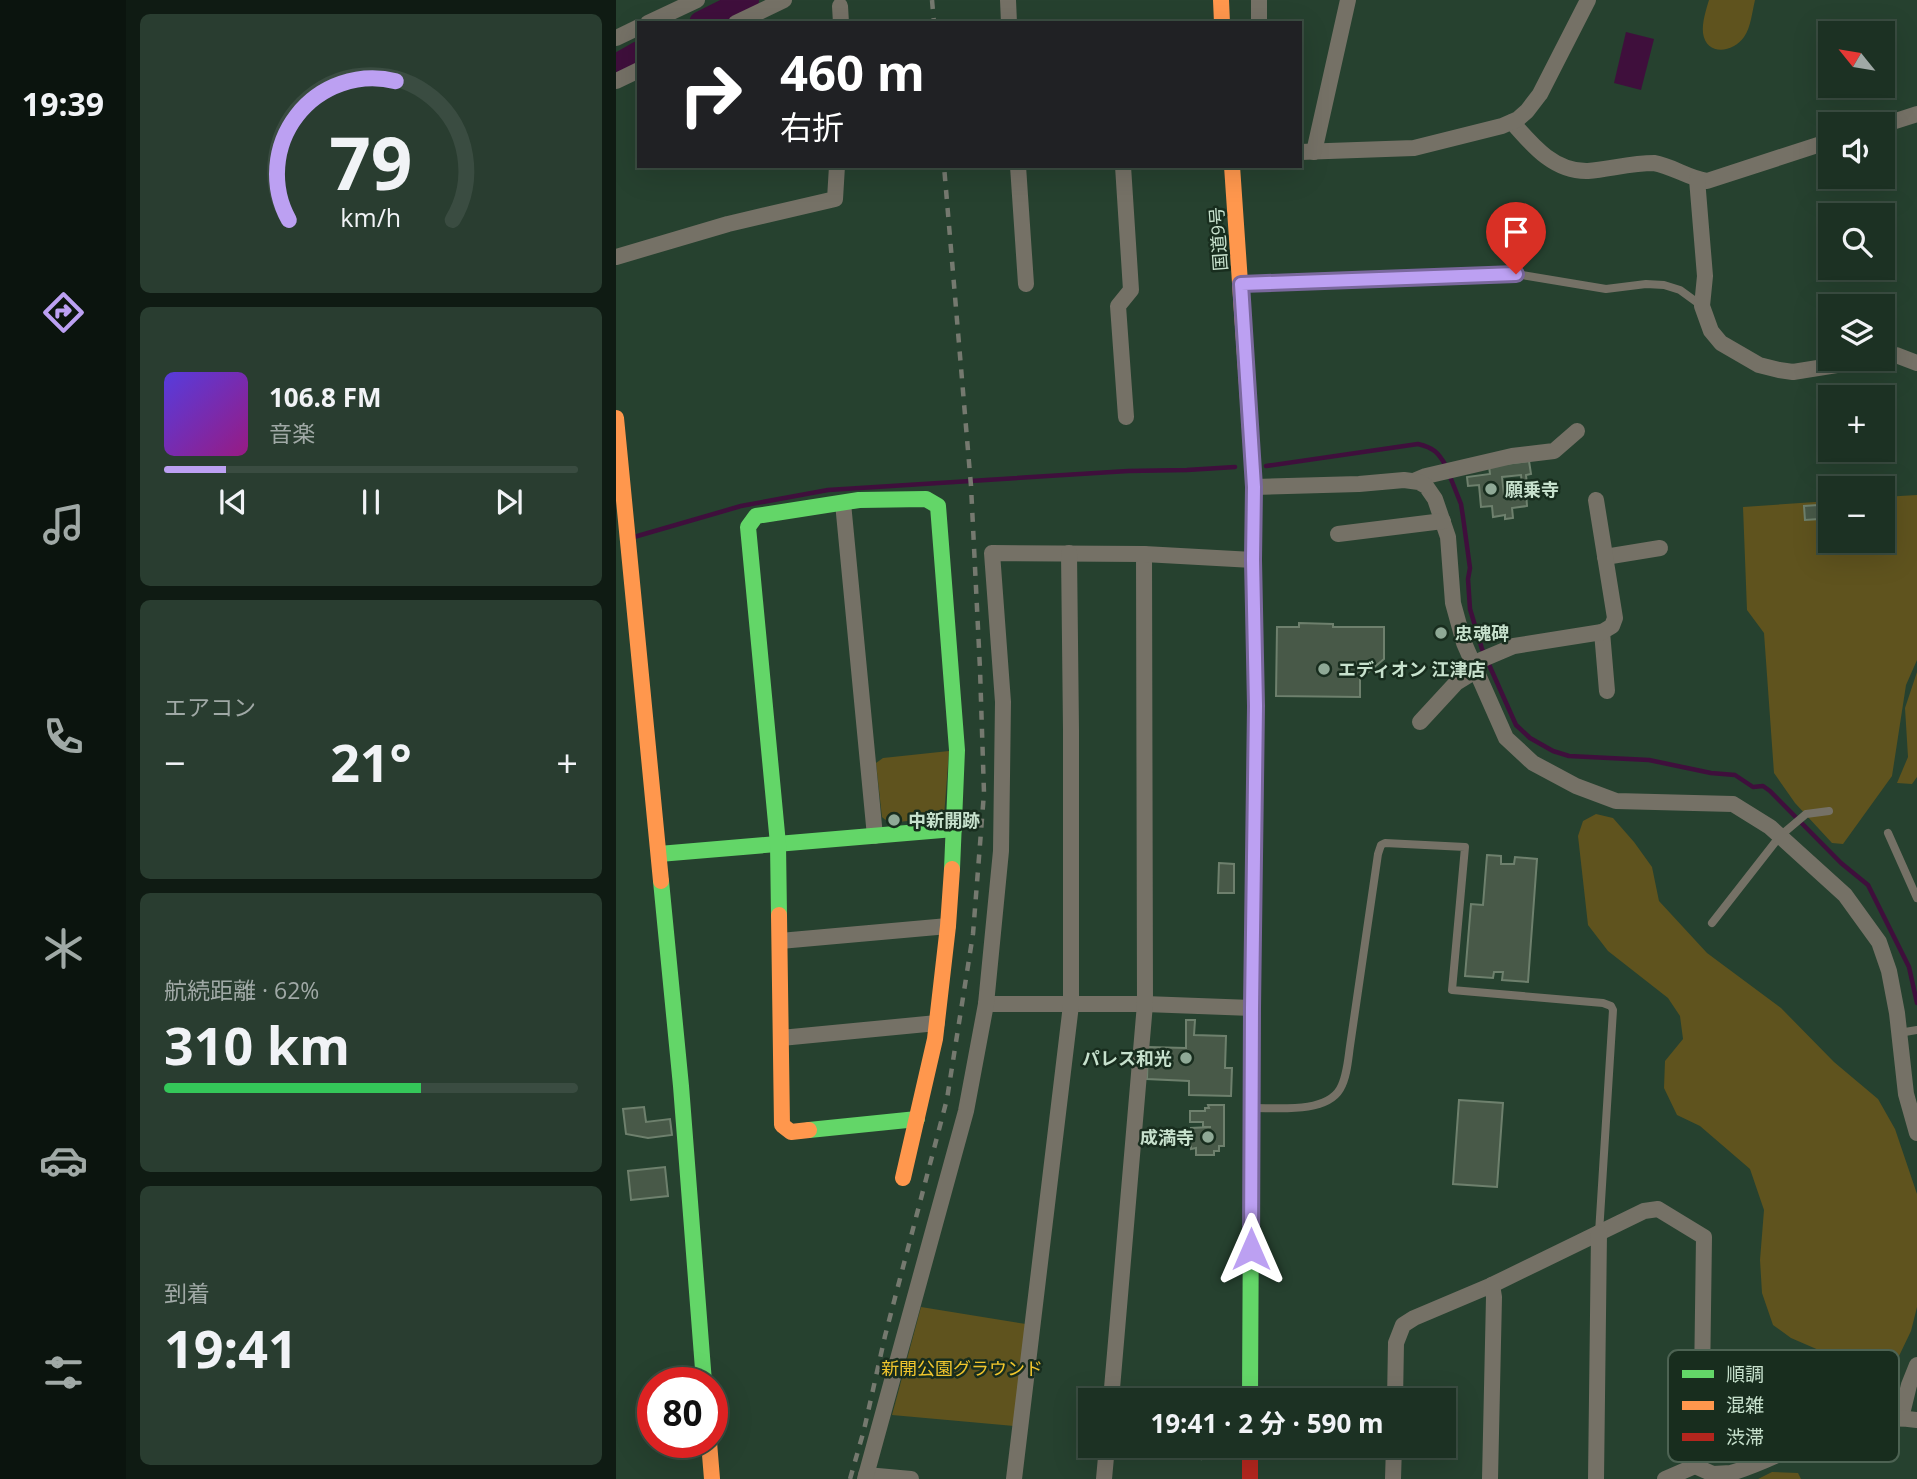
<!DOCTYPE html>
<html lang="ja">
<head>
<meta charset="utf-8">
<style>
	:root { --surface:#1c3123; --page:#293d30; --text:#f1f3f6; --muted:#a0a9a6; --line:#3a4c41; --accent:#bca0f2 }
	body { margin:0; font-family:"Open Sans","Noto Sans JP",sans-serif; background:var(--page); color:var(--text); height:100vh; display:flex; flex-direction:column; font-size:26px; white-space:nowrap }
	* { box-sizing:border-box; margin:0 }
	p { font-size:23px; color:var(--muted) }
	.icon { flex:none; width:38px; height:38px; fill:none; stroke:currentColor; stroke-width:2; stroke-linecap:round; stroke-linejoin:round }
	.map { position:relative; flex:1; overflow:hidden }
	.side { display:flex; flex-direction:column; gap:14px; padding:14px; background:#0f1b13; width:490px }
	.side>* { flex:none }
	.top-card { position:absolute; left:21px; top:21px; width:665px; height:147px; border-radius:0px; box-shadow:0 7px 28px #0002,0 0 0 2px var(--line); background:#202124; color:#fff; overflow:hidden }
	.needle { width:46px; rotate:300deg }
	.buttons { position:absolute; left:1202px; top:21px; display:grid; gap:14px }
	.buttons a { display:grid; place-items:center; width:77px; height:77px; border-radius:0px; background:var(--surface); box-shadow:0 7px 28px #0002,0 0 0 2px var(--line); font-size:35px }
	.speed { position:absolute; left:21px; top:1367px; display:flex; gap:14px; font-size:35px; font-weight:700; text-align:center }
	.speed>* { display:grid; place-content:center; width:91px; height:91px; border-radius:50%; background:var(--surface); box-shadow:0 7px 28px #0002,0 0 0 2px var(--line); line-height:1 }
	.speed .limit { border:10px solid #d22; background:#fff; color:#111 }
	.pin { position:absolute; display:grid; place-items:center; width:60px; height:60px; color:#fff; margin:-72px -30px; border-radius:50% 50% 50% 0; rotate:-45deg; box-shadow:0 0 7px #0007 }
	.pin .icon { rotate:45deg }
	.me { position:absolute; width:77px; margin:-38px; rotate:0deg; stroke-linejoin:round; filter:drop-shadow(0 0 5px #0008) }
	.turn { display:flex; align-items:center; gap:24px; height:147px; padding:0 28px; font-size:32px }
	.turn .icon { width:91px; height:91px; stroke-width:2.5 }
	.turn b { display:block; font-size:49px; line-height:60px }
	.big { font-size:52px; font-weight:700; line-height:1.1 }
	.side .widget { flex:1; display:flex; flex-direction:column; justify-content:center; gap:10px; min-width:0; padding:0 24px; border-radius:10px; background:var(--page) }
	.side .dial { align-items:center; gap:0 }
	.dial svg { height:182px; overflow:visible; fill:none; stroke:var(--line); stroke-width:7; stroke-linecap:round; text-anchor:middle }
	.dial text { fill:var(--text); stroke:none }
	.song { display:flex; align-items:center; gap:21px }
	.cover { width:84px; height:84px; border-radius:10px; background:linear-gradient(135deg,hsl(250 70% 55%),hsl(310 70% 35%)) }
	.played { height:7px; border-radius:4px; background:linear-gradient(90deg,var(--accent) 15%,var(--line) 15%) }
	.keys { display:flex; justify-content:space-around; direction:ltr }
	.heat { display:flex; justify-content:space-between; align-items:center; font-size:38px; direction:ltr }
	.charge { height:10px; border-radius:5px; background:linear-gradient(90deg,#34c759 62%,var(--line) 0) }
	.trip { position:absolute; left:462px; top:1388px; width:378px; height:70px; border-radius:0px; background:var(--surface); box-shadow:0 7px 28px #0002,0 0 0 2px var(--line); font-weight:700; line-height:70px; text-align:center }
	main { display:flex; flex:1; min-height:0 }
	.menu { display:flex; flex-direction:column; width:126px; justify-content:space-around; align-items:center; background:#0b140e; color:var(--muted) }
	.menu .icon { width:49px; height:49px }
	.menu .on { color:var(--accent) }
	.menu b { font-size:32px; color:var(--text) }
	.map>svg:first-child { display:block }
</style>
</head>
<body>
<main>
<nav class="menu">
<b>19:39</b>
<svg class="icon on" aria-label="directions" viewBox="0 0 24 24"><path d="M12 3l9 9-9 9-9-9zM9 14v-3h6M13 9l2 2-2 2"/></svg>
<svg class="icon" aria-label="music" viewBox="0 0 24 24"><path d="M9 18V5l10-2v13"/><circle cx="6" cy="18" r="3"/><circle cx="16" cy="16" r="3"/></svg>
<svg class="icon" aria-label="phone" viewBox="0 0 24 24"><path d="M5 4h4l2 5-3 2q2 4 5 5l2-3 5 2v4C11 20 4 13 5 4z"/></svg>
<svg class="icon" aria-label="climate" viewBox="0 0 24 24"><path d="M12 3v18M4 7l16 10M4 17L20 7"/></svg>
<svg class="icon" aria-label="car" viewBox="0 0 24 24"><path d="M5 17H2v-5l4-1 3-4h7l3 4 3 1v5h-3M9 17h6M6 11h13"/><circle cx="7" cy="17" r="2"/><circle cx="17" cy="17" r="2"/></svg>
<svg class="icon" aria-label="filters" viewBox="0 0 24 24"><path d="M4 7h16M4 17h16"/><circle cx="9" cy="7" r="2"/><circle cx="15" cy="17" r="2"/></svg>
</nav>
<section class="side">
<div class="widget dial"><svg viewBox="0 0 100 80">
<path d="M14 69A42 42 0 1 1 86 69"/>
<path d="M14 69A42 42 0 0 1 61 8" stroke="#bca0f2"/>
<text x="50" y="56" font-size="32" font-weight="700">79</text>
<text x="50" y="72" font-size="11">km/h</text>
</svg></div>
<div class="widget">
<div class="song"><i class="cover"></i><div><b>106.8 FM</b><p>音楽</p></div></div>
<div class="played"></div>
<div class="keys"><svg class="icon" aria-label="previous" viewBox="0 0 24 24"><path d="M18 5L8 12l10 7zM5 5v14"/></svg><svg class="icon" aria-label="pause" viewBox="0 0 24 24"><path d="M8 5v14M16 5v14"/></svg><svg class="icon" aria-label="next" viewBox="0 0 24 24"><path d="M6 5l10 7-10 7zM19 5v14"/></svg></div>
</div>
<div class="widget"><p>エアコン</p>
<div class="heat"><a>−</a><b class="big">21°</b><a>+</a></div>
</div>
<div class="widget"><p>航続距離 · 62%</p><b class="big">310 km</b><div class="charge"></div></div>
<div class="widget"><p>到着</p><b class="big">19:41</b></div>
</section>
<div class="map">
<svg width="1301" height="1479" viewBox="0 0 1301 1479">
	<rect width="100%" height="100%" fill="#26412f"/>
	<g fill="#5f531e">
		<path d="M1093 0H1139C1136 12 1135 27 1128 37 1117 53 1090 56 1087 33 1086 22 1090 10 1093 0Z"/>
		<path d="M1301 495V660L1290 685 1276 776 1227 844 1216 843 1179 803 1158 773 1148 633 1131 610 1127 507 1214 501V541H1267V497Z"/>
		<path d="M1301 672V777L1296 784 1281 783 1292 757 1289 708Z"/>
		<path d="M333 751 328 817 273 823 266 817 260 763 267 758Z"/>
		<path d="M980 814 997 818 1018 842 1036 867 1043 901 1091 953 1165 1008 1218 1062 1262 1099 1279 1129 1301 1194V1307L1295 1331 1271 1381 1254 1395 1238 1391 1205 1351 1175 1338 1157 1325 1146 1293 1144 1260 1148 1210 1134 1169 1084 1126 1061 1115 1048 1088 1049 1061 1067 1039 1064 1016 1052 998 992 951 972 925 962 836 967 821Z"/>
		<path d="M305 1307 410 1324 398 1426 276 1415Z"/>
		<path d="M1156 1472 1182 1473 1185 1479H1142Z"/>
	</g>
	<path fill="#3f0f3c" d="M1010 32 1038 39 1025 90 998 83Z"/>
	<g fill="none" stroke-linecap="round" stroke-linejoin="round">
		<g stroke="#3f0f3c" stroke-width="4.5">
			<path d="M650 466 802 444C818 448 822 452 830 466"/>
			<path d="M833 474 845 504 847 517 854 568 852 579 854 609 866 649 900 725 914 738 937 751 953 756 1033 760 1095 773 1119 775 1137 787 1147 786 1154 791 1225 863 1252 885 1293 967 1301 1003"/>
			<path d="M18 537 125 506 212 490 512 471 571 470 619 467"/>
		</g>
		<g stroke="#3f0f3c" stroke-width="24">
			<path d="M85 23 131 0"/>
			<path d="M0 66 23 53"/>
		</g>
	</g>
	<g fill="#485948" stroke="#6e806d" stroke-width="2">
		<path d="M913 461 915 474 910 475 911 485H906L905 475 886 477 888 495 910 492 911 506 896 508 897 518 889 519V515L877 517 876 506 865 507 863 485 852 486 851 477 874 474 873 466Z"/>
		<path d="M1202 505 1203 519 1189 520 1188 506Z"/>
		<path d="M683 623 717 624V627H768V659L744 679V697L660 696 661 627H683Z"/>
		<path d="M871 855 885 856V864H898L899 857 921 859 912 982 886 980 887 972H878L877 978 849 976 855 904 867 905Z"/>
		<path d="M603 863 618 864V893H602Z"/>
		<path d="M570 1020H579L578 1035 610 1036 609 1068H616L615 1096 573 1095V1081L531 1079 532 1047 570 1048Z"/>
		<path d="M843 1100 887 1103 881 1187 837 1184Z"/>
		<path d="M592 1105H608V1146H603V1151H598V1155H580V1148L575 1149V1128L595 1127H587V1122H574V1111H589V1108H593Z"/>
		<path d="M28 1107 30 1122 54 1119 56 1135 32 1138 10 1134 7 1109Z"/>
		<path d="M49 1167 52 1196 15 1200 12 1171Z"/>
		<path d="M564 1446H586L585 1459 564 1456Z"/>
	</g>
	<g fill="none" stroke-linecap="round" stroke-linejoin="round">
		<g stroke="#757166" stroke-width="8">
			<path d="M628 284 900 274 990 289 1030 284 1048 285 1064 290 1086 306"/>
			<path d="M1272 833 1301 898"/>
			<path d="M1096 923 1164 836 1190 814 1213 811"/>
			<path d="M1283 1033 1301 1030"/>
			<path d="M639 1108C663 1108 710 1113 724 1089 731 1077 732 1060 734 1046L762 854 765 845 769 843 849 847 836 990 987 1003 995 1006 997 1010 983 1233"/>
		</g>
		<g stroke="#757166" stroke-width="16">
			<path d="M392 0 393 23"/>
			<path d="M224 6 225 23"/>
			<path d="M32 23 81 0"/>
			<path d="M120 23 168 0"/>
			<path d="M643 23V0"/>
			<path d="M0 38 23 27"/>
			<path d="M0 81 23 70"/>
			<path d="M896 122C916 145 938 172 972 171 994 169 1016 163 1038 163 1056 166 1072 178 1091 181L1214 141"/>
			<path d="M1267 125 1301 114"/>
			<path d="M684 152 798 148 886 126 902 119 911 111 924 94 972 0"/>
			<path d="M698 152 732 0"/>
			<path d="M402 166 410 284"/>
			<path d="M507 166 515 290 502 306 510 417"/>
			<path d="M1081 179 1089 276 1086 306 1095 331 1105 343 1143 365 1163 370 1177 372 1258 359"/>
			<path d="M0 257 112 224 219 199 221 166"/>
			<path d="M1267 357 1280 355 1301 363"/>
			<path d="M798 481 810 476 896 456 938 451 961 431"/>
			<path d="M638 487 743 484 788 480 803 482 810 486 819 499 832 537 837 603 848 643 890 738 917 763 960 786 1000 801 1117 804 1154 827 1229 895 1263 942 1273 971 1281 1013 1290 1094 1301 1133"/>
			<path d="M227 503 259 836"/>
			<path d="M722 534 827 521"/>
			<path d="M989 557 1044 548"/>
			<path d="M986 632 991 691"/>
			<path d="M804 722 840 683 853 675 858 665 865 660 898 646 986 632 996 626 999 618 980 500"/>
			<path d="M164 941 332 926"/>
			<path d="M370 1004H529L636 1008"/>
			<path d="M165 1038 321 1023"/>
			<path d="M495 1400 529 1004 528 554"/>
			<path d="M779 1400 780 1343 787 1325 798 1318 876 1285 1028 1211 1042 1209 1088 1237 1085 1456 1083 1463 1079 1466 1049 1479"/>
			<path d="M1285 1418 1293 1385 1301 1365"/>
			<path d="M1079 1466 1097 1474 1115 1473C1183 1453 1223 1410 1301 1420"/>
			<path d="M250 1475 295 1479"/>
			<path d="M249 1479 350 1111 370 1004 385 851 387 702 376 553 528 554 637 560"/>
			<path d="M398 1479 455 1005V730L453 553"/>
			<path d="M488 1479 491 1446"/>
			<path d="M777 1479 778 1446"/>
			<path d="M874 1479 878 1297 876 1285"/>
			<path d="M980 1479 983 1233"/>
		</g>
		<g stroke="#63d668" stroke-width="16">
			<path d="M43 854 338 829"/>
			<path d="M45 881 65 1086 88 1382"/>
			<path d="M163 915 162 844 132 527 140 516 243 500 310 499 322 506 341 750 336 869"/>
			<path d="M193 1130 301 1119"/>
			<path d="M634 1400 636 1008 640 706 638 614"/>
		</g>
		<g stroke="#ff974d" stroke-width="16">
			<path d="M605 0 606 23"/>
			<path d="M616 166 638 487V614"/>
			<path d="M0 418 45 881"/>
			<path d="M163 915 166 1125 175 1132 193 1130"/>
			<path d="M287 1178 319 1039 332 926 336 869"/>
			<path d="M93 1442 96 1479"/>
		</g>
		<path stroke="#b3261e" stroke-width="16" d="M634 1446V1479"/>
		<g stroke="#75796f" stroke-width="4.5" stroke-dasharray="9 9" stroke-linecap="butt">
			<path d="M316 0 318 23"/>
			<path d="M234 1479 248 1430 269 1336 331 1099 357 934 368 793 364 669 355 486 328 166"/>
		</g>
	</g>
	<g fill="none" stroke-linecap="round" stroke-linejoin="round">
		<defs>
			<path id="route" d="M635 1249 636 1008 640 706 637 560 638 487 625 284 900 274"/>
		</defs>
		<use href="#route" stroke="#7a689d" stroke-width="18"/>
		<use href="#route" stroke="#bca0f2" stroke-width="12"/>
	</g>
	<g fill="#8fa996" stroke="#182d1e" stroke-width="2.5">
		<circle cx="875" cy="489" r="7"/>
		<circle cx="825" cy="633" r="7"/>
		<circle cx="708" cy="669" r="7"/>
		<circle cx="278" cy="820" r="7"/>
		<circle cx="570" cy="1058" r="7"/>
		<circle cx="592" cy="1137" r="7"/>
	</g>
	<g text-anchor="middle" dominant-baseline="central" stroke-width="5" stroke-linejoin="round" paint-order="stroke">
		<g font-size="18" fill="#c7e1cd" stroke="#182d1e">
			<text transform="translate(602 239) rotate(-94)">国道9号</text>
		</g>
		<g font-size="18" font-weight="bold" fill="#c7e1cd" stroke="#182d1e" text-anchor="start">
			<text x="889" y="489">願乗寺</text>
			<text x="839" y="633">忠魂碑</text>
			<text x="722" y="669">エディオン 江津店</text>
			<text x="292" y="820">中新開跡</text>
			<text x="556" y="1058" text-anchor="end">パレス和光</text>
			<text x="578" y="1137" text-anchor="end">成満寺</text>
		</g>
		<g font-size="18" fill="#f1c62d" stroke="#182d1e">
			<text x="346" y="1368">新開公園グラウンド</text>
		</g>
	</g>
	<rect x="1052" y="1350" width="231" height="112" rx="10" fill="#182d1e" stroke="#4d6353" stroke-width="2"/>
	<rect x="1066" y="1370" width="32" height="8" fill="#63d668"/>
	<rect x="1066" y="1401" width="32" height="9" fill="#ff974d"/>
	<rect x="1066" y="1433" width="32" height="8" fill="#b3261e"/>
	<g font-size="19" fill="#c7e1cd">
		<text x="1110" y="1381">順調</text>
		<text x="1110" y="1412">混雑</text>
		<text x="1110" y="1444">渋滞</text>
	</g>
</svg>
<div class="buttons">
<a><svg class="needle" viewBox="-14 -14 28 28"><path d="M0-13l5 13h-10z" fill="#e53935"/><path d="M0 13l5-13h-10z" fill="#a0a9a6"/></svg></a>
<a><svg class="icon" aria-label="sound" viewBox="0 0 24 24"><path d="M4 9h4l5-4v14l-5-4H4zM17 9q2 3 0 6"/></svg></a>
<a><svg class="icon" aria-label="search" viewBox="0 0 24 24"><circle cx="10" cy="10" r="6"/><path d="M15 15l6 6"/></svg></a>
<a><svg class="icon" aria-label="layers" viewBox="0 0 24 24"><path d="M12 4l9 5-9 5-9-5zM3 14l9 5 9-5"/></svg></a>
<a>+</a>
<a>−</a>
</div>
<div class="speed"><div class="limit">80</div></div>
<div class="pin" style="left:900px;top:274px;background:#d93025"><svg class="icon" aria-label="arrive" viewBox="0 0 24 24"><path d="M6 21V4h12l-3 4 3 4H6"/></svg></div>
<svg class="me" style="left:635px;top:1249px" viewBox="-20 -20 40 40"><path d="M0-17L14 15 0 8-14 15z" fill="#bca0f2" stroke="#fff" stroke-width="4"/></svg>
<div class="trip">19:41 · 2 分 · 590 m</div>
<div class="top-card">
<div class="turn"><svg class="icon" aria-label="right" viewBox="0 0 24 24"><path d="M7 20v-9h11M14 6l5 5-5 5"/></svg><div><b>460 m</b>右折</div></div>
</div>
</div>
</main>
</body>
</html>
